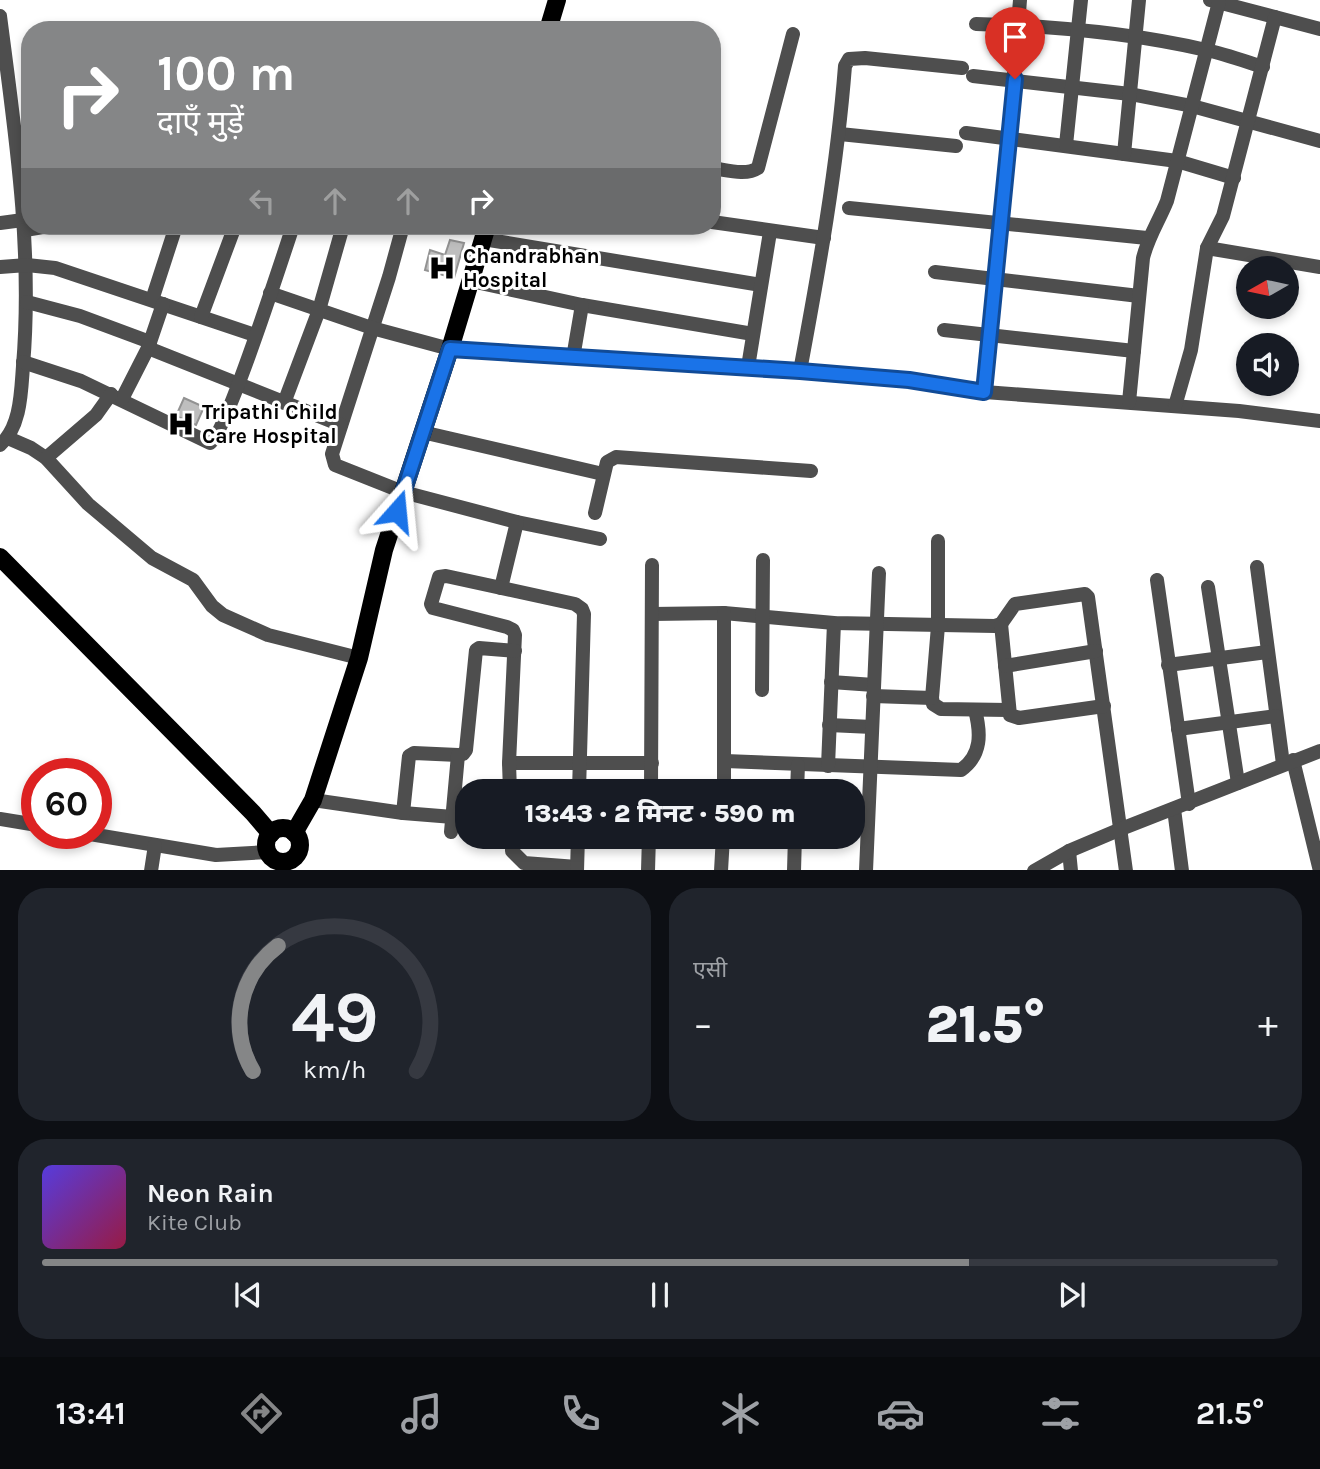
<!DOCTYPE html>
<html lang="hi">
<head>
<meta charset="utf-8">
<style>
	:root { --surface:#171b24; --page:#20242c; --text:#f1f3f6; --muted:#9ea1a6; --line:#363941; --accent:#858687 }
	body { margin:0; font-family:Karla,"Noto Sans Devanagari",sans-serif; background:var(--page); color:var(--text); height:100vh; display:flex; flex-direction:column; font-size:26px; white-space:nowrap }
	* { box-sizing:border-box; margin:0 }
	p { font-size:23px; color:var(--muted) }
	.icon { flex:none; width:38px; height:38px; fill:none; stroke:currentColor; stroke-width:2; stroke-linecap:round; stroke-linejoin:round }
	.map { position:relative; height:870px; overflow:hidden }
	.panel { display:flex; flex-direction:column; gap:18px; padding:18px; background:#0d0f14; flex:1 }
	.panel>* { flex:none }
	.hud { position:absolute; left:21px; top:21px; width:700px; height:214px; border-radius:28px; box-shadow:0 4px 10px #0003; background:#858687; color:#fff; overflow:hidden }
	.needle { width:46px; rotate:261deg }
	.fabs { position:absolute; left:1236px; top:256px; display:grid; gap:14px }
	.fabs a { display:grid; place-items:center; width:63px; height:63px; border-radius:50%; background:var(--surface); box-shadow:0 4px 10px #0003; font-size:35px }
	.speed { position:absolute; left:21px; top:758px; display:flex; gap:14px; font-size:35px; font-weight:700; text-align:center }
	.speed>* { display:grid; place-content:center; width:91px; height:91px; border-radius:50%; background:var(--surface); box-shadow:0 4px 10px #0003; line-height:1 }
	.speed .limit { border:10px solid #d22; background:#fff; color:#111 }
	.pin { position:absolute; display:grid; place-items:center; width:60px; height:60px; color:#fff; margin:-72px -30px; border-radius:50% 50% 50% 0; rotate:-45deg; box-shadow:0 0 7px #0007 }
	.pin .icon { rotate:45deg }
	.me { position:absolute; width:77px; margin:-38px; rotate:18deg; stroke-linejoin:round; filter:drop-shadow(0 0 5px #0008) }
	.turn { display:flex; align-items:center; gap:24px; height:147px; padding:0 21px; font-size:32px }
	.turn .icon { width:91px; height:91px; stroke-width:2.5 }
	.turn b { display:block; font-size:49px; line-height:60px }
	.lanes { display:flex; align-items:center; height:66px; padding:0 21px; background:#0003; justify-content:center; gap:35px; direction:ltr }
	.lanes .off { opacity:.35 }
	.big { font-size:52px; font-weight:800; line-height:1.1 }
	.panel .widget { flex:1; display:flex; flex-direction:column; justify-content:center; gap:10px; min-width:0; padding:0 24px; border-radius:28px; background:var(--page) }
	.panel .dial { align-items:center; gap:0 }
	.dial svg { height:182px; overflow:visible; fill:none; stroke:var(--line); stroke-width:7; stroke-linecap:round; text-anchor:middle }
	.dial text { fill:var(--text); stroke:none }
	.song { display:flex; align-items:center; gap:21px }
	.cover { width:84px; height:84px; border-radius:10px; background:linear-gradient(135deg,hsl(250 70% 55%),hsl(340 70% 35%)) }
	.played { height:7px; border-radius:4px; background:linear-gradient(90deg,var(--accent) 75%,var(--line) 75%) }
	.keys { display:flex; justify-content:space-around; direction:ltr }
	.heat { display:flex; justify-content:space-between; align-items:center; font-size:38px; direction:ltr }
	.panel .tiles { flex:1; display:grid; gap:18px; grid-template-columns:1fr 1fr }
	.widget:last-child { grid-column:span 2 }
	.trip { position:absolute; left:455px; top:779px; width:410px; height:70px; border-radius:28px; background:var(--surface); box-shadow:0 4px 10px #0003; font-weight:800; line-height:70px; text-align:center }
	.tabs { display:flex; height:112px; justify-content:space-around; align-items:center; background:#090b0e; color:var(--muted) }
	.tabs .icon { width:49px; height:49px }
	.tabs .active { color:var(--accent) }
	.tabs b { font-size:32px; color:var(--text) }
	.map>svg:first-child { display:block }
</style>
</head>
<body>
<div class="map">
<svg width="1320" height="871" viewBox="0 0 1320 871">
	<rect width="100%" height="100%" fill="#fff"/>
	<g fill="#bebebe" stroke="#929292" stroke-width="2">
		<path d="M450 240 464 243 454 278 425 270 430 250 445 255Z"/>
		<path d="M184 398 204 407 196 425 176 416Z"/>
	</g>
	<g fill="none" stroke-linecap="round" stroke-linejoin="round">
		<g stroke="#4e4e4e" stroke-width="14">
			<path d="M1210 0 1320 29"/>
			<path d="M0 16C15 132 33 248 23 366 21 392 21 427 0 445"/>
			<path d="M976 24C1051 26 1133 33 1206 50 1225 54 1244 61 1263 67"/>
			<path d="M973 76 1130 94 1192 106 1320 141"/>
			<path d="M966 133 1177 161 1234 178"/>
			<path d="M840 134 956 146"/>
			<path d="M1066 145 1081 0"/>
			<path d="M1124 154 1139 0"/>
			<path d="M712 168C727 170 746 176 758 168L793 34"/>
			<path d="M849 208 1147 238"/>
			<path d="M712 222 824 238"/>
			<path d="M0 223 23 220"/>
			<path d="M403 226 389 277 332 454 335 465 403 492 517 522 600 539"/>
			<path d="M25 230 49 226"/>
			<path d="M483 239 761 285"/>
			<path d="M1207 248 1320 267"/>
			<path d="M0 267 27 265 55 268 255 335"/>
			<path d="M935 272 1139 296"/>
			<path d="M471 281 582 305 753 334"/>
			<path d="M270 293 372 328 450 349 800 371 909 380 971 391 1239 411 1320 421"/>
			<path d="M152 300 176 226"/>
			<path d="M27 302 80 316 150 342"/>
			<path d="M201 317 235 226"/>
			<path d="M944 330 1134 351"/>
			<path d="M148 348 341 425"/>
			<path d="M573 358 582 305"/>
			<path d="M23 362 81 381 210 443C226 433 283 256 293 226"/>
			<path d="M748 367 770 232"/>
			<path d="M800 371C819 269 837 169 845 66L849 59 865 58 962 68"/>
			<path d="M983 392 1002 222 1020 0"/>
			<path d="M122 399 148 348 163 304"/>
			<path d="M1129 402 1143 258C1148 237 1159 221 1167 201L1219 2"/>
			<path d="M284 403 319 310 343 226"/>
			<path d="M1175 406 1191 350 1207 248 1223 216 1275 17"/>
			<path d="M422 432 603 474"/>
			<path d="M8 438 31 448 46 458 88 504 152 558 193 580 212 606 223 615 268 635 359 658"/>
			<path d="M46 458 96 415 111 394"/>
			<path d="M595 513 607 462 616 457 811 471"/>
			<path d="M938 541V626L932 698 933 704 941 709 1008 710"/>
			<path d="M1257 567 1283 764"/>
			<path d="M1157 580 1189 804"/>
			<path d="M1208 587 1238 783"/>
			<path d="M501 588 517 522"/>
			<path d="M652 614 724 613 834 623 995 626 1001 624 1015 604 1085 594 1088 597 1126 871"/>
			<path d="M1001 624 1010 715 1019 718 1104 706"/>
			<path d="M1168 665 1267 652"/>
			<path d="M1005 666 1096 651"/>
			<path d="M831 682 874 685"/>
			<path d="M762 690 763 560"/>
			<path d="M873 696 932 698"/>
			<path d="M829 725 872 727"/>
			<path d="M1178 729 1276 716"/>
			<path d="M1293 760 1320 871"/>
			<path d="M725 761 961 770C982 755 981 733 975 710"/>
			<path d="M509 763H652"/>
			<path d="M828 766 834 623"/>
			<path d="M510 791 509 763 515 635 513 630 507 627 433 608 431 604 439 577 446 576 575 604 582 609 584 614 579 791"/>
			<path d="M651 791 652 565"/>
			<path d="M724 791V613"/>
			<path d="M797 791 798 765"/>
			<path d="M313 800 403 813 453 817"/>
			<path d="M1174 809 1182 871"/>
			<path d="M403 813 409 756 414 753 458 755 463 754 466 750 476 650 479 648 515 651"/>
			<path d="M0 819 37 825"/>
			<path d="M451 832 458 755"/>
			<path d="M84 833 216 855 268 852"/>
			<path d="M512 836V851L524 863 577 867"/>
			<path d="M1069 851 1071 871"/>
			<path d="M151 871 155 845"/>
			<path d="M577 871 578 836"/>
			<path d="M648 871 649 836"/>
			<path d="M721 871 723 836"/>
			<path d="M794 871 795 836"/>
			<path d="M866 871 879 573"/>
			<path d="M1034 871 1069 851 1121 829 1320 751"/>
		</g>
		<g stroke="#000" stroke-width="18">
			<path d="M548 30 557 0"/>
			<path d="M0 557 253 813 271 834"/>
			<circle cx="283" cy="845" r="17"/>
			<path d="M294 833 313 800 359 658 384 550 450 349 487 226"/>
		</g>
	</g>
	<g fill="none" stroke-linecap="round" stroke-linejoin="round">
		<defs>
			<path id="route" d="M397 511 450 349 800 371 909 380 984 392 1015 79"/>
		</defs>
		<use href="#route" stroke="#114b97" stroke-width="18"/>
		<use href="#route" stroke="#1a73e8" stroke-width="12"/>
	</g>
	<defs>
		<symbol id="hospital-bare" viewBox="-9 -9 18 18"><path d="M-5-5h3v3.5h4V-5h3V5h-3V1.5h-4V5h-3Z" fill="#000" stroke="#fff" stroke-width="2.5" paint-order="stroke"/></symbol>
	</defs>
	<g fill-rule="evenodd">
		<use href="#hospital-bare" x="423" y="249" width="38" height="38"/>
		<use href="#hospital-bare" x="162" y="405" width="38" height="38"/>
	</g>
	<g text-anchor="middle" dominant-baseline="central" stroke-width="6" stroke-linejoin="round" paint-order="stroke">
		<g font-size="21" font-weight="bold" fill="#000" stroke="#fff" text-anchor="start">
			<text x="463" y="256">Chandrabhan<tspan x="463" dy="24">Hospital</tspan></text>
			<text x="202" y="412">Tripathi Child<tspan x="202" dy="24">Care Hospital</tspan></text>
		</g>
	</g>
</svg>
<div class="fabs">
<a><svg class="needle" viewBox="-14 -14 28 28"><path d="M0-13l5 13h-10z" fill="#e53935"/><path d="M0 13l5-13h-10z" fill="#9ea1a6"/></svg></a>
<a><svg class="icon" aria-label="sound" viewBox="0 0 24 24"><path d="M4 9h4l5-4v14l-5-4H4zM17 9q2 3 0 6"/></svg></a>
</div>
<div class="speed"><div class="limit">60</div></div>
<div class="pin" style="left:1015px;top:79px;background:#d93025"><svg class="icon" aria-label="arrive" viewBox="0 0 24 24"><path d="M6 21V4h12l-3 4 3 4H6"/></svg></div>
<svg class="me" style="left:397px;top:511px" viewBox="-20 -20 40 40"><path d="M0-17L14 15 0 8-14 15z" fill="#1a73e8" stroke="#fff" stroke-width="4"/></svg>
<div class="trip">13:43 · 2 मिनट · 590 m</div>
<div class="hud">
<div class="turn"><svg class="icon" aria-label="right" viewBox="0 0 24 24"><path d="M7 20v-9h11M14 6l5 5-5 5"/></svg><div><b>100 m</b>दाएँ मुड़ें</div></div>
<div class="lanes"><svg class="icon off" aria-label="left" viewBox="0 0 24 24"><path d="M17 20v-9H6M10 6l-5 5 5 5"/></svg><svg class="icon off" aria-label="ahead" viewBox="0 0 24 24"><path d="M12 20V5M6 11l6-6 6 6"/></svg><svg class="icon off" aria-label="ahead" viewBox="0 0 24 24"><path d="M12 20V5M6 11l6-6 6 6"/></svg><svg class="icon" aria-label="right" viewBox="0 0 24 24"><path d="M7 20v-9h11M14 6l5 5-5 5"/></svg></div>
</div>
</div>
<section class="panel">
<div class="tiles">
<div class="widget dial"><svg viewBox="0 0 100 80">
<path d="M14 69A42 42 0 1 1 86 69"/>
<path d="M14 69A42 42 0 0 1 25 14" stroke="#858687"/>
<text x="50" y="56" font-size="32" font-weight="700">49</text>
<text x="50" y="72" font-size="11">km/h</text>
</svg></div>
<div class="widget"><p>एसी</p>
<div class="heat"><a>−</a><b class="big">21.5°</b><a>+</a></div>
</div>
<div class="widget">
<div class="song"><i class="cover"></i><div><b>Neon Rain</b><p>Kite Club</p></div></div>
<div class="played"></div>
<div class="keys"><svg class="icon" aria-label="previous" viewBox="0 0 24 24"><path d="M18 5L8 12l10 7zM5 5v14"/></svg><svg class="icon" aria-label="pause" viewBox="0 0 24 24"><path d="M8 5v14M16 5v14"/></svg><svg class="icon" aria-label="next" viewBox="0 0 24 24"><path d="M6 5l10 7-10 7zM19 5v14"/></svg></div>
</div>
</div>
</section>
<nav class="tabs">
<b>13:41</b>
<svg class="icon active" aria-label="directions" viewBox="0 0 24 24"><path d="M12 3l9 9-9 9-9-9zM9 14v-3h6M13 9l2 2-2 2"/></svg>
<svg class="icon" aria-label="music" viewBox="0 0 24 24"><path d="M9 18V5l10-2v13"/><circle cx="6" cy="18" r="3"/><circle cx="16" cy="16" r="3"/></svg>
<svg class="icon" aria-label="phone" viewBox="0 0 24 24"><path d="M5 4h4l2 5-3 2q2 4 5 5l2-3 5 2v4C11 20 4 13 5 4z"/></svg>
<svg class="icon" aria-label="climate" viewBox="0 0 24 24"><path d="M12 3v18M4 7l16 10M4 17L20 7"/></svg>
<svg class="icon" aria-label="car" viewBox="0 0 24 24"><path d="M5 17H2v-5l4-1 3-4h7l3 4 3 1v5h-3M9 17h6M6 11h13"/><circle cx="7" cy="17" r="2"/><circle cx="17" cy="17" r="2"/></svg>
<svg class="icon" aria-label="filters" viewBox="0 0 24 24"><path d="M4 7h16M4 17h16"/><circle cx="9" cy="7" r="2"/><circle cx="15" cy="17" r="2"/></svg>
<b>21.5°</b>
</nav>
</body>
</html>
